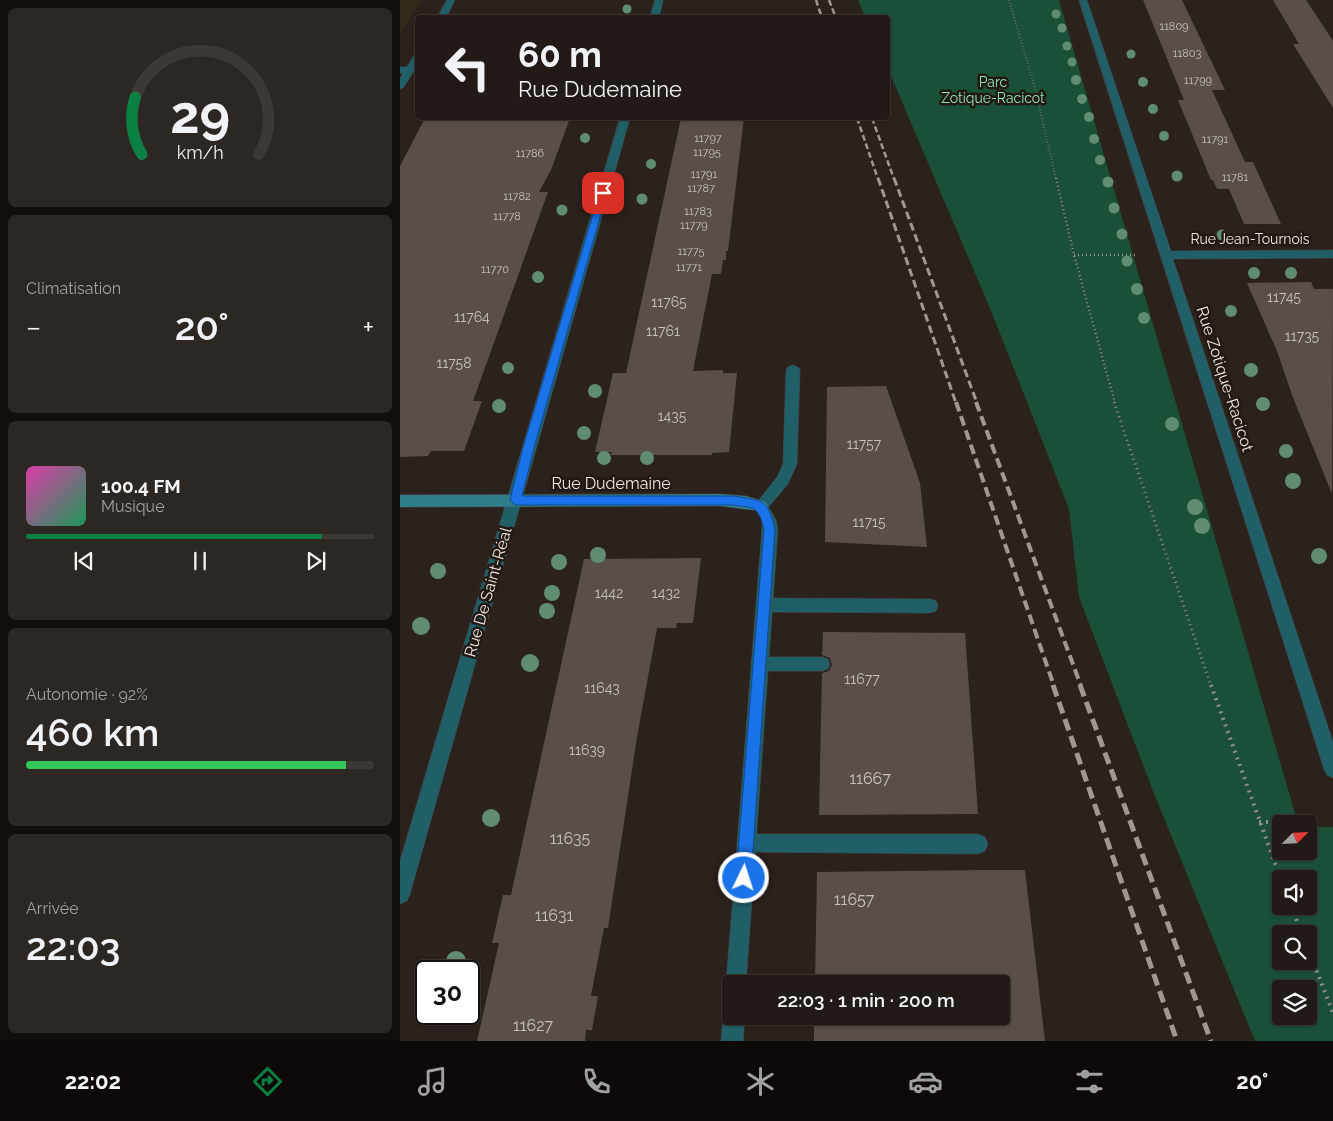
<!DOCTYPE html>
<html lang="fr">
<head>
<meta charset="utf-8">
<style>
	:root { --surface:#211a16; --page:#2d2723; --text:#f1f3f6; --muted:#a2a1a1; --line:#3e3835; --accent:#0b8043 }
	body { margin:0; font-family:Raleway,sans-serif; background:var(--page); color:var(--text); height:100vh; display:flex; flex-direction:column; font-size:19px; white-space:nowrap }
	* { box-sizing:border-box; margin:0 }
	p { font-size:16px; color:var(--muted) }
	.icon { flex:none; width:28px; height:28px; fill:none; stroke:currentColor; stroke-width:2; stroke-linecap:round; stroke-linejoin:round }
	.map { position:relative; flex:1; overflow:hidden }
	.sheet { display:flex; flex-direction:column; gap:8px; padding:8px; background:#120e0c; width:400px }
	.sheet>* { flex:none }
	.top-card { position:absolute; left:15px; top:15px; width:475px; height:105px; border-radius:5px; box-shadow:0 1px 4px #0004,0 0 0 1px var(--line); background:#211a16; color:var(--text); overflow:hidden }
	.needle { width:32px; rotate:66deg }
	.tools { position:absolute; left:872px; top:815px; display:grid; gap:10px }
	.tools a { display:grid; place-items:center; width:45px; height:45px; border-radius:5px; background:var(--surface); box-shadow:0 1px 4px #0004,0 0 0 1px var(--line); font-size:25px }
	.speed { position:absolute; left:15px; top:960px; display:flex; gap:10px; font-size:25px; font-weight:700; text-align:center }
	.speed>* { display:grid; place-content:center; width:65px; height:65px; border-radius:50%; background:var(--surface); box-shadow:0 1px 4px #0004,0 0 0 1px var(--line); line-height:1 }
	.speed .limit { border:2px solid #111; border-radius:8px; background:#fff; color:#111 }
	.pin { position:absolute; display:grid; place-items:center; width:42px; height:42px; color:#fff; margin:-21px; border-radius:10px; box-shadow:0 2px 8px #0006 }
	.me { position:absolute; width:55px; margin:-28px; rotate:4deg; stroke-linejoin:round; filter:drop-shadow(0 0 4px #0008) }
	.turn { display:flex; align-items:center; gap:18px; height:105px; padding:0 20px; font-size:22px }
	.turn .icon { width:65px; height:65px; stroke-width:2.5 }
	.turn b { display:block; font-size:35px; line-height:42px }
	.big { font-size:38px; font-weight:600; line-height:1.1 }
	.sheet .card { flex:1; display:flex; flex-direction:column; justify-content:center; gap:8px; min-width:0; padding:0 18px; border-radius:8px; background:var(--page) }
	.sheet .dial { align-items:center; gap:0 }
	.dial svg { height:130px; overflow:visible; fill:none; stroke:var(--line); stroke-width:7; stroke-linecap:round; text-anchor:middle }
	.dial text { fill:var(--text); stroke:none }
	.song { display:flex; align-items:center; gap:15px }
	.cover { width:60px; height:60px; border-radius:8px; background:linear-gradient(135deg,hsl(320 70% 55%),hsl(150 70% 35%)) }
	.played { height:5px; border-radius:2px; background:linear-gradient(90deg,var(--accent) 85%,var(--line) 85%) }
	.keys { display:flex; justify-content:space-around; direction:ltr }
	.heat { display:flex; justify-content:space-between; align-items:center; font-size:28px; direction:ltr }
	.charge { height:8px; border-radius:4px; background:linear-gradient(90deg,#34c759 92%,var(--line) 0) }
	.trip { position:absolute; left:322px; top:975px; width:288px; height:50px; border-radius:5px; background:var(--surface); box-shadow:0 1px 4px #0004,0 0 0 1px var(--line); font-weight:600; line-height:50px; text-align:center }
	.tab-bar { display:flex; height:80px; justify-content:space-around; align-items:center; background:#0d0a09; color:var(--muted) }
	.tab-bar .icon { width:35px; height:35px }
	.tab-bar .active { color:var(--accent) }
	.tab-bar b { font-size:22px; color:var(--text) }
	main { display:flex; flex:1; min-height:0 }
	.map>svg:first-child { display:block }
</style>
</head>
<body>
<main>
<section class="sheet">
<div class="card dial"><svg viewBox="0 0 100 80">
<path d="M14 69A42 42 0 1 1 86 69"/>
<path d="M14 69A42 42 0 0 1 10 34" stroke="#0b8043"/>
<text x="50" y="56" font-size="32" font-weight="700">29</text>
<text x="50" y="72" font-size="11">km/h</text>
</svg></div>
<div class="card"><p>Climatisation</p>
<div class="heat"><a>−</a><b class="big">20°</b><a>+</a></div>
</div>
<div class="card">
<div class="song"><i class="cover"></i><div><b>100.4 FM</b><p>Musique</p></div></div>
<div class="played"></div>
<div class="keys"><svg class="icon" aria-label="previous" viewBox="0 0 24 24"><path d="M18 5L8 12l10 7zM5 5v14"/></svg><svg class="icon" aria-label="pause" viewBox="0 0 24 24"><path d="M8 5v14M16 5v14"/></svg><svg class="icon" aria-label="next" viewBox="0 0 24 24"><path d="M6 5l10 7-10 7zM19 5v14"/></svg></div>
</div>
<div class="card"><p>Autonomie · 92%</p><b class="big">460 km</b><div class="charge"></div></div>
<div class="card"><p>Arrivée</p><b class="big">22:03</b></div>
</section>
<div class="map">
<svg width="933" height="1041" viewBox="0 0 933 1041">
	<rect width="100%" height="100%" fill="#2c221d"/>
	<path fill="#322b1a" d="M0 0H21L0 34Z"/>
	<path fill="#1a5037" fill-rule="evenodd" d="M458 0H659L898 824H881V851H909V827H933V1041H855L753 791 679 597 669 509 592 313 488 69V18L465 17ZM881 879H909V906H881ZM881 934H909V961H881ZM881 989H909V1016H881Z"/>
	<g fill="#594e48">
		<path d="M743 0H782L825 90H812L845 162H853L881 224H844L829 189H817L813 180H811L778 100H784Z"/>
		<path d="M873 0H906L933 41V108L893 44H899Z"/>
		<path d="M25 118H170L151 170 139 192H148L73 401H82L64 451H31L28 456 0 457V166Z"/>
		<path d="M281 118H344L328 251H326V260H323L321 274H312L293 371 323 370V373H337L329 452 312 453V455H211L212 452H195L213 373H226Z"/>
		<path d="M911 282 914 289H933L932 494 892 395 877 351 847 283Z"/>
		<path d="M486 386 520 483 527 547 425 542 427 387Z"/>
		<path d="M301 558 293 623H277L276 628H257L237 737 208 928H204L191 996H198L192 1030H186L185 1041H77L99 943H92L103 895H111L184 559Z"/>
		<path d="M423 632 565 633 578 814 419 815 422 673 429 671 432 665 430 658 422 655Z"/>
		<path d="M583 870H625L645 1041H414V1016H601V984H415L417 872Z"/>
	</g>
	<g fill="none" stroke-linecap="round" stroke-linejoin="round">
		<defs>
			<g id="lane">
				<path d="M0 67H10L15 70 10 73H0Z"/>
				<path d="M393 365 398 367 400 370 397 464 388 484 366 510 361 512 356 510 354 506 377 477 383 464 386 370 388 367Z"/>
				<path d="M364 598 530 599 536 601 538 606 536 611 530 613 364 612 358 610 356 605 358 600Z"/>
				<path d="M359 657H422L428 659 430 664 428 669 422 671H359L353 669 351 664 353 659Z"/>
				<path d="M346 834H578L585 837 588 844 585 851 578 854 346 852 339 850 337 843 339 836Z"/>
			</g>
			<g id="street">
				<path d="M47 0H55L46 18H37Z"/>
				<path d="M255 0H263L259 18H250Z"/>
				<path d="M679 0H687L771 251 933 250V258L773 259 933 742V778L927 775 924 769Z"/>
				<path d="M18 53V65L3 88 0 89V78L15 54Z"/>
				<path d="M220 118H230L10 894 7 901 0 904V861Z"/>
				<path d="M361 500 366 502 376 520 378 529 346 984H331V992L329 991 326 984 362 529V520L354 506 356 502Z"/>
				<path d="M331 1007V1016H345L343 1041H321L323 1016 327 1009Z"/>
			</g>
			<path id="secondary" d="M320 494 346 496 366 502 368 506 366 510C360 512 330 507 320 506L0 507V495Z"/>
		</defs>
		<use href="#lane" stroke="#473d39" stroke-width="1"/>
		<use href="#street" stroke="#473d39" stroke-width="1"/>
		<use href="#secondary" stroke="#473d39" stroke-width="1"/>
		<path stroke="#948c88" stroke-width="2" stroke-dasharray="0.5 2.5" stroke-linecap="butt" d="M609 0 635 88 656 179"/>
		<g stroke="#948c88" stroke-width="2.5" stroke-dasharray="1 3" stroke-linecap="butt">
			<path d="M656 178 674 255 715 403"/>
			<path d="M674 255H736"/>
		</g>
		<path stroke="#948c88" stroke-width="3" stroke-dasharray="1 4" stroke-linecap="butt" d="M714 402 811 686"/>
		<g stroke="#948c88" stroke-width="4" stroke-dasharray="2 5" stroke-linecap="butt">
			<path d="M811 685 881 880"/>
			<path d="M859 822H903"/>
			<path d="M891 906 902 934"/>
			<path d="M909 951 933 1013"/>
		</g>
		<use href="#lane" fill="#215f68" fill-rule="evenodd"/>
		<use href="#street" fill="#215f68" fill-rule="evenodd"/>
		<use href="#secondary" fill="#2e7d88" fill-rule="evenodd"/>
		<g stroke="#a09894" stroke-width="2.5" stroke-dasharray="6 3" stroke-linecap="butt">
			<path d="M416 0 422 18"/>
			<path d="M429 0 436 18"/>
			<path d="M457 118 478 179"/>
			<path d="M472 118 494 179"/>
		</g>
		<g stroke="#a09894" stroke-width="3" stroke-dasharray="8 4" stroke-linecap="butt">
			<path d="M478 178 556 403"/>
			<path d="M494 178 577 403"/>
		</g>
		<g stroke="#a09894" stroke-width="4" stroke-dasharray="10 5" stroke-linecap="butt">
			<path d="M556 402 654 686"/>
			<path d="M576 402 681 686"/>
		</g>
		<g stroke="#a09894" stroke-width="5" stroke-dasharray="12 6" stroke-linecap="butt">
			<path d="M653 685 777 1041"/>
			<path d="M680 685 811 1041"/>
		</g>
	</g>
	<g fill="#608d71">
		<circle cx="227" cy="9" r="4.5"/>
		<circle cx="656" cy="14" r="4.5"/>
		<circle cx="662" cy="28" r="4.5"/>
		<circle cx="667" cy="46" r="4.5"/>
		<circle cx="731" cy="54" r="4.5"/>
		<circle cx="672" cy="62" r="4.5"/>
		<circle cx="676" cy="80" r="5"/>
		<circle cx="743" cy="82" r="5"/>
		<circle cx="682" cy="99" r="5"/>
		<circle cx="753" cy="109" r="5"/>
		<circle cx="689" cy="117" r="5"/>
		<circle cx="764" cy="136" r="5"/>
		<circle cx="185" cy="138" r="5"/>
		<circle cx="694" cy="139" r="5"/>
		<circle cx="700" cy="160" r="5"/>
		<circle cx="251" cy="164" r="5"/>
		<circle cx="777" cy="176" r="5.5"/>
		<circle cx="708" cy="182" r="5.5"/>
		<circle cx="242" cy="199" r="5.5"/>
		<circle cx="714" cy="208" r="5.5"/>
		<circle cx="162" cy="210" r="5.5"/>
		<circle cx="722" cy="234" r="5.5"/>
		<circle cx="822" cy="235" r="5.5"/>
		<circle cx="727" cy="261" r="5.5"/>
		<circle cx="854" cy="273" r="6"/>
		<circle cx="891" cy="273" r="6"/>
		<circle cx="138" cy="277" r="6"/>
		<circle cx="737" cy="289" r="6"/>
		<circle cx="831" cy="311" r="6"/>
		<circle cx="744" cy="318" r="6"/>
		<circle cx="108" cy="368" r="6"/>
		<circle cx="851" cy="370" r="7"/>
		<circle cx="195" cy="391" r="7"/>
		<circle cx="863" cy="404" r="7"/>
		<circle cx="99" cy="406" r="7"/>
		<circle cx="772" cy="424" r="7"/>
		<circle cx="184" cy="433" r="7"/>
		<circle cx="886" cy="451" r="7"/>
		<circle cx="204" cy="458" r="7"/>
		<circle cx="247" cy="458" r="7"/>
		<circle cx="893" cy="481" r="8"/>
		<circle cx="795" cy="507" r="8"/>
		<circle cx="802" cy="526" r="8"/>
		<circle cx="198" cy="555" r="8"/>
		<circle cx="919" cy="556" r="8"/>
		<circle cx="159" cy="562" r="8"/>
		<circle cx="38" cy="571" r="8"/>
		<circle cx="152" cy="593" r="8"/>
		<circle cx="147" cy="611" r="8"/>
		<circle cx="21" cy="626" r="9"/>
		<circle cx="130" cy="663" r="9"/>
		<circle cx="91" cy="818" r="9"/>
		<circle cx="56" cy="961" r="10"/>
	</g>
	<path fill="#1a73e8" stroke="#114b97" d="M200 191 207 193 135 444 122 496H333C363 501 367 498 375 529L351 878 349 883 344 886 339 883 336 878 364 529C358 506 355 508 333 505H115L110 500 124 444Z"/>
	<g text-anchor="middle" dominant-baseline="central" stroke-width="5" stroke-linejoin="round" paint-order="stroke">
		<g font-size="11" fill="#c8c0bc">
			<text x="774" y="26">11809</text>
			<text x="787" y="53">11803</text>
			<text x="798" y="80">11799</text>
			<text x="308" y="138">11797</text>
			<text x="815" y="139">11791</text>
			<text x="307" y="152">11795</text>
			<text x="130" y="153">11786</text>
			<text x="304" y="174">11791</text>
			<text x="835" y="177">11781</text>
			<text x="301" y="188">11787</text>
			<text x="117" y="196">11782</text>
			<text x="298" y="211">11783</text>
			<text x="107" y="216">11778</text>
			<text x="294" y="225">11779</text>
			<text x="291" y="251">11775</text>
			<text x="289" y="267">11771</text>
			<text x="95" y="269">11770</text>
		</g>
		<g font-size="14" fill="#8be5b5" stroke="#221914">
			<text x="593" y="82">Parc<tspan x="593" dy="16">Zotique-Racicot</tspan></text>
		</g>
		<g font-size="14" fill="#ede6e3" stroke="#221914">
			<text x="850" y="239">Rue Jean-Tournois</text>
		</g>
		<g font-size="14" fill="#c8c0bc">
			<text x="884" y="297">11745</text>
			<text x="269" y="302">11765</text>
			<text x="72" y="317">11764</text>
			<text x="263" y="331">11761</text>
			<text x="902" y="336">11735</text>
			<text x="54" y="363">11758</text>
			<text x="272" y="416">1435</text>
			<text x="464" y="444">11757</text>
			<text x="469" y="522">11715</text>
			<text x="209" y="593">1442</text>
			<text x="266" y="593">1432</text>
			<text x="462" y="679">11677</text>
			<text x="202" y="688">11643</text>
			<text x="187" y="750">11639</text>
		</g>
		<g font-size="16" fill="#ede6e3" stroke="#221914">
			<text transform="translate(825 379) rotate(72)">Rue Zotique-Racicot</text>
			<text x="211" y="483">Rue Dudemaine</text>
			<text transform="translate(88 592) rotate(-74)">Rue De Saint-Réal</text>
		</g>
		<g font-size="16" fill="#c8c0bc">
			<text x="470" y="778">11667</text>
			<text x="170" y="838">11635</text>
			<text x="454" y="899">11657</text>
			<text x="154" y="915">11631</text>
			<text x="133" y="1025">11627</text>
		</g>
	</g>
</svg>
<div class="tools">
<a><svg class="needle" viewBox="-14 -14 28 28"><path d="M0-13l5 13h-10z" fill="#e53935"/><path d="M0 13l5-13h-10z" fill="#a2a1a1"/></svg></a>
<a><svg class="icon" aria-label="sound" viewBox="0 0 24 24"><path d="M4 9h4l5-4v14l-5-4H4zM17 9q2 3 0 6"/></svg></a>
<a><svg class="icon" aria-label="search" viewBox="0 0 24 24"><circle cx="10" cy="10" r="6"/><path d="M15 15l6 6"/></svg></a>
<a><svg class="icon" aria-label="layers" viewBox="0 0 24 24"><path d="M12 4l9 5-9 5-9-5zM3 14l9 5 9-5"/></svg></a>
</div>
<div class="speed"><div class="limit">30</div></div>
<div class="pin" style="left:203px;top:193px;background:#d93025"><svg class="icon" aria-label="arrive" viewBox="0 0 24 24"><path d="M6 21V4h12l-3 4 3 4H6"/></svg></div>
<svg class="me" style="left:344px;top:878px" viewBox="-20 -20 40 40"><circle r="17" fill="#1a73e8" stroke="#fff" stroke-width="3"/><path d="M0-11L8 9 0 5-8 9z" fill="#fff"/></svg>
<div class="trip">22:03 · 1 min · 200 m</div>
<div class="top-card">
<div class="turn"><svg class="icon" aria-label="left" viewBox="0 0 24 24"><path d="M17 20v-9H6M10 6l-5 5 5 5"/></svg><div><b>60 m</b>Rue Dudemaine</div></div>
</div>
</div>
</main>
<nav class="tab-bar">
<b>22:02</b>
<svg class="icon active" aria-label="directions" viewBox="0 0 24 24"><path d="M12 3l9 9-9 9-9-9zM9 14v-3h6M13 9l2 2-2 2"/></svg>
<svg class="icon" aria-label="music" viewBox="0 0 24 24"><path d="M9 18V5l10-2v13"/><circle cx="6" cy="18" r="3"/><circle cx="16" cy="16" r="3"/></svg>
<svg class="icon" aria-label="phone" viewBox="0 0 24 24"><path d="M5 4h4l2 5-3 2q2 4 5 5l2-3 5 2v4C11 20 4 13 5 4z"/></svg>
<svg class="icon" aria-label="climate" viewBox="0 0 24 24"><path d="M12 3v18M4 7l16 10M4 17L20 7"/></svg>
<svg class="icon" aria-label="car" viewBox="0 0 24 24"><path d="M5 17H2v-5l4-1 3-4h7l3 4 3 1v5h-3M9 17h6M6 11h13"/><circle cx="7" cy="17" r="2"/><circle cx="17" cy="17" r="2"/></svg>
<svg class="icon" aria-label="filters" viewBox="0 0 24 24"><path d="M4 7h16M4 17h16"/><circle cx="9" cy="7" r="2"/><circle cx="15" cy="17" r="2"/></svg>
<b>20°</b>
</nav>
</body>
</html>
